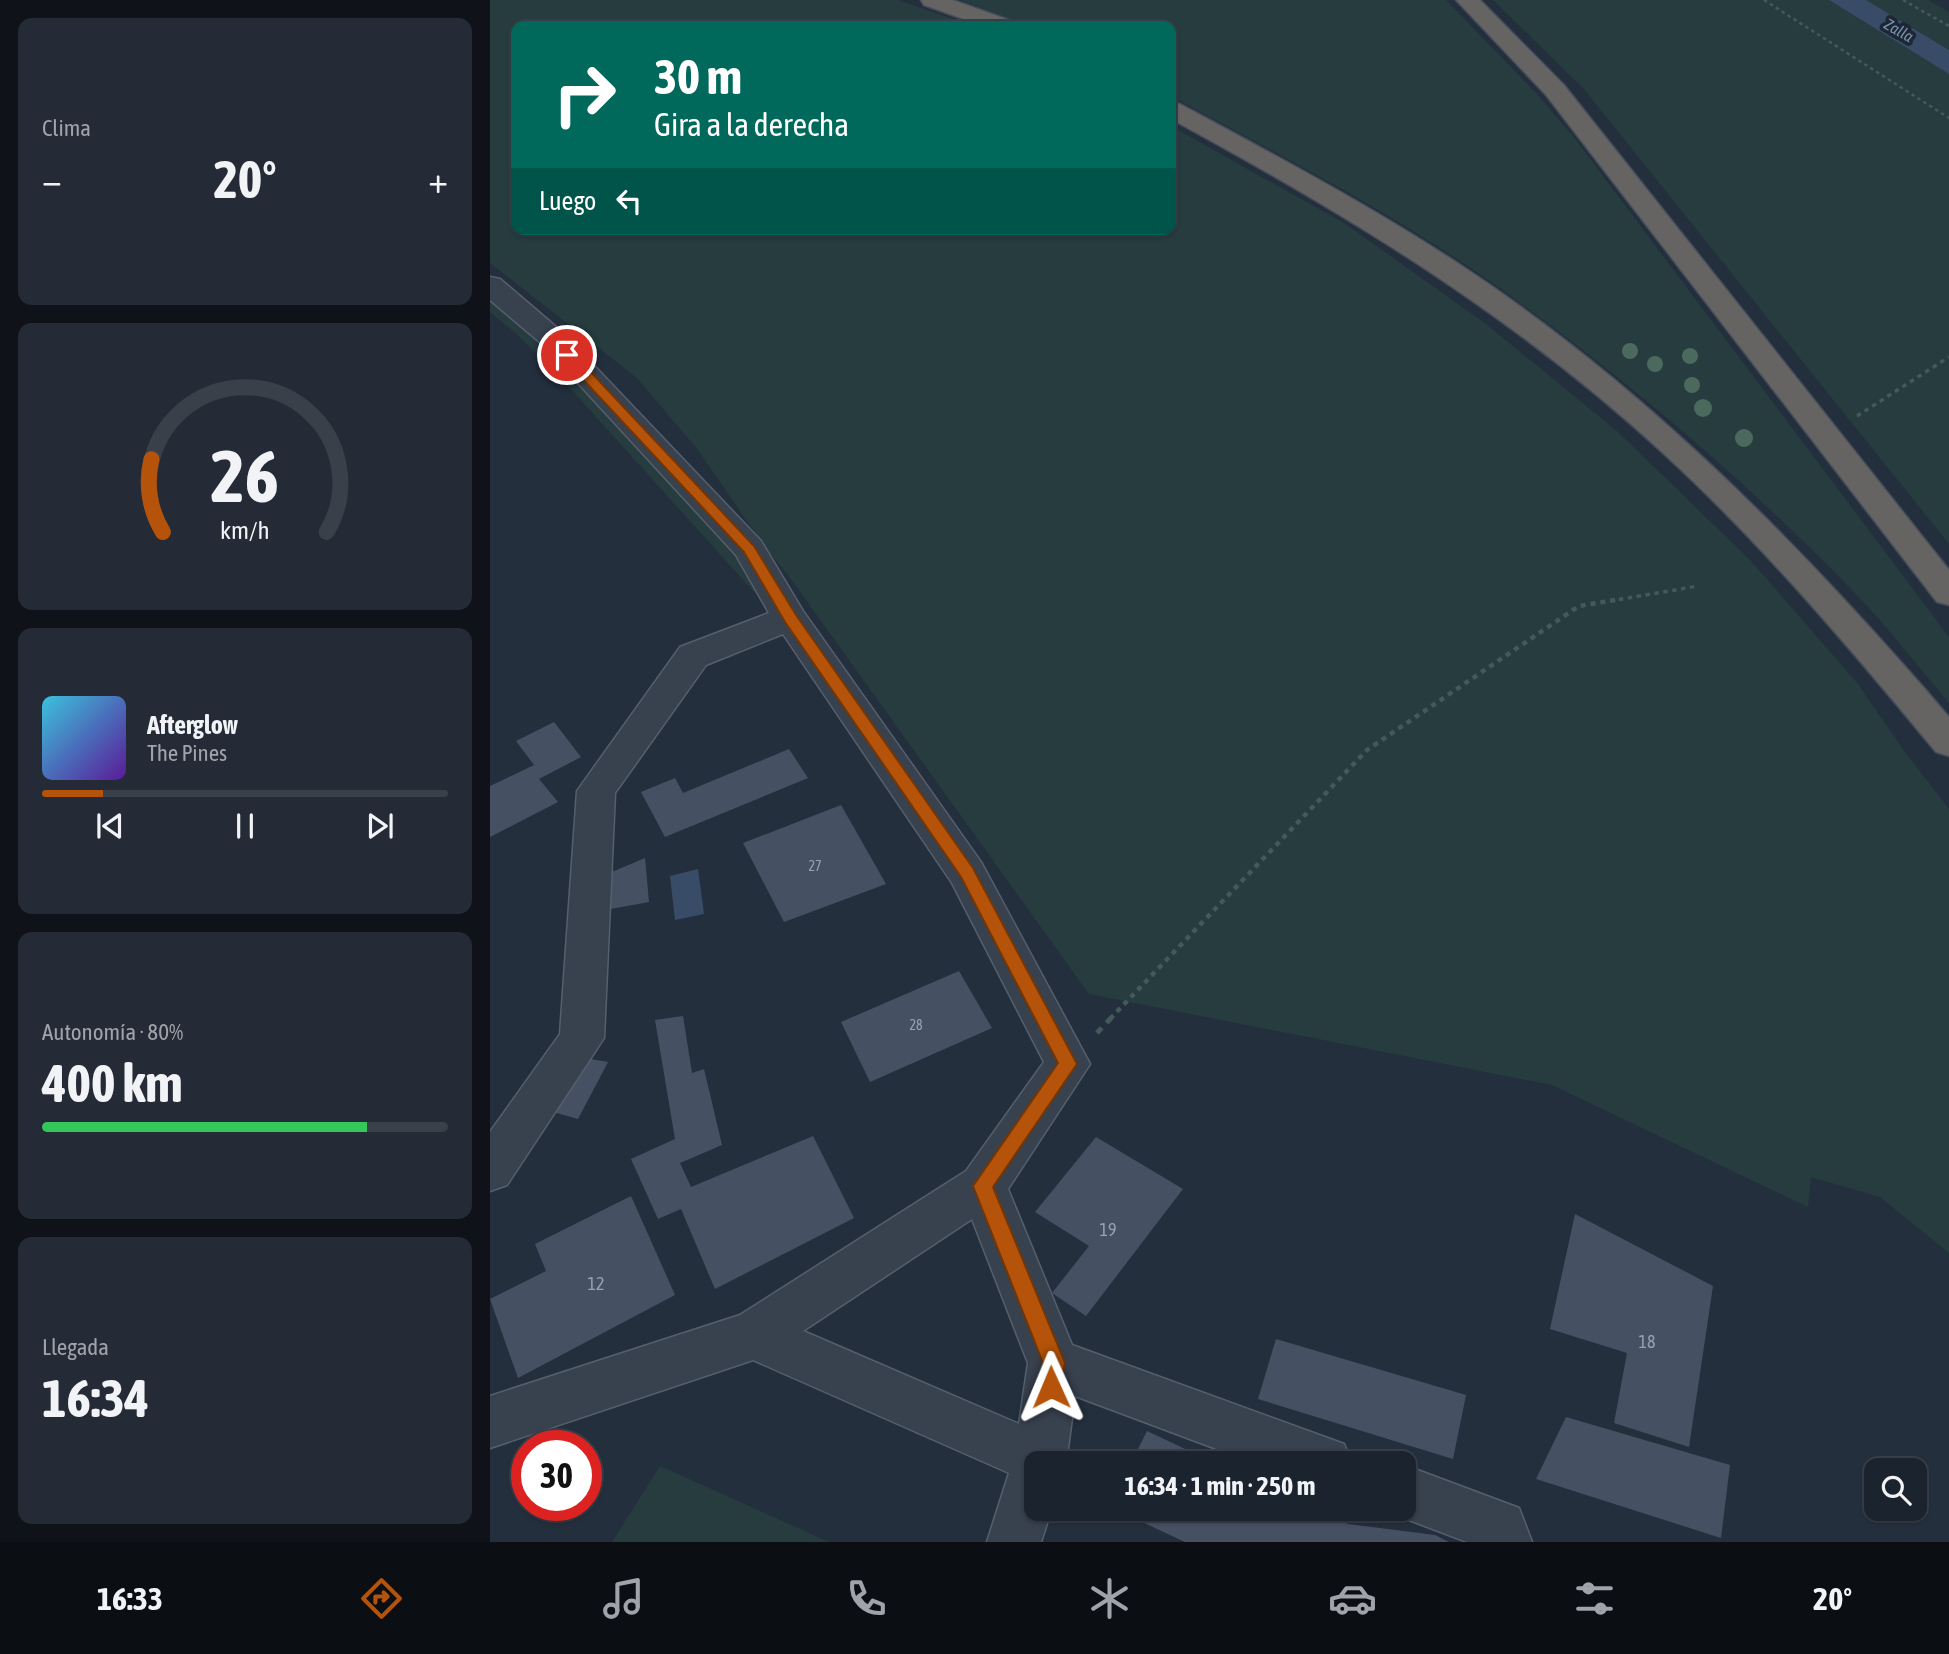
<!DOCTYPE html>
<html lang="es">
<head>
<meta charset="utf-8">
<style>
	:root { --surface:#1b232e; --page:#242b36; --text:#f1f3f6; --muted:#a0a4aa; --line:#39404a; --accent:#b45309 }
	body { margin:0; font-family:"Asap Condensed",sans-serif; background:var(--page); color:var(--text); height:100vh; display:flex; flex-direction:column; font-size:26px; white-space:nowrap }
	* { box-sizing:border-box; margin:0 }
	p { font-size:23px; color:var(--muted) }
	.icon { flex:none; width:38px; height:38px; fill:none; stroke:currentColor; stroke-width:2; stroke-linecap:round; stroke-linejoin:round }
	.map { position:relative; flex:1; overflow:hidden }
	.drawer { display:flex; flex-direction:column; gap:18px; padding:18px; background:#0f1319; width:490px }
	.drawer>* { flex:none }
	.top-card { position:absolute; left:21px; top:21px; width:665px; height:214px; border-radius:14px; box-shadow:0 2px 5px #0004,0 0 0 2px var(--line); background:#00695c; color:#fff; overflow:hidden }
	.controls { position:absolute; left:1374px; top:1458px; display:grid; gap:14px }
	.controls a { display:grid; place-items:center; width:63px; height:63px; border-radius:14px; background:var(--surface); box-shadow:0 2px 5px #0004,0 0 0 2px var(--line); font-size:35px }
	.speed { position:absolute; left:21px; top:1430px; display:flex; gap:14px; font-size:35px; font-weight:700; text-align:center }
	.speed>* { display:grid; place-content:center; width:91px; height:91px; border-radius:50%; background:var(--surface); box-shadow:0 2px 5px #0004,0 0 0 2px var(--line); line-height:1 }
	.speed .limit { border:10px solid #d22; background:#fff; color:#111 }
	.pin { position:absolute; display:grid; place-items:center; width:60px; height:60px; color:#fff; margin:-30px; border:4px solid #fff; border-radius:50%; box-shadow:0 2px 7px #0007 }
	.me { position:absolute; width:77px; margin:-38px; rotate:359deg; stroke-linejoin:round; filter:drop-shadow(0 0 5px #0008) }
	.turn { display:flex; align-items:center; gap:24px; height:147px; padding:0 28px; font-size:32px }
	.turn .icon { width:91px; height:91px; stroke-width:2.5 }
	.turn b { display:block; font-size:49px; line-height:60px }
	.then { display:flex; align-items:center; height:66px; padding:0 28px; background:#0003; gap:14px; font-size:26px }
	.big { font-size:52px; font-weight:700; line-height:1.1 }
	.drawer .widget { flex:1; display:flex; flex-direction:column; justify-content:center; gap:10px; min-width:0; padding:0 24px; border-radius:14px; background:var(--page) }
	.drawer .dial { align-items:center; gap:0 }
	.dial svg { height:182px; overflow:visible; fill:none; stroke:var(--line); stroke-width:7; stroke-linecap:round; text-anchor:middle }
	.dial text { fill:var(--text); stroke:none }
	.song { display:flex; align-items:center; gap:21px }
	.cover { width:84px; height:84px; border-radius:10px; background:linear-gradient(135deg,hsl(190 70% 55%),hsl(270 70% 35%)) }
	.played { height:7px; border-radius:4px; background:linear-gradient(90deg,var(--accent) 15%,var(--line) 15%) }
	.keys { display:flex; justify-content:space-around; direction:ltr }
	.heat { display:flex; justify-content:space-between; align-items:center; font-size:38px; direction:ltr }
	.charge { height:10px; border-radius:5px; background:linear-gradient(90deg,#34c759 80%,var(--line) 0) }
	.trip { position:absolute; left:534px; top:1451px; width:392px; height:70px; border-radius:14px; background:var(--surface); box-shadow:0 2px 5px #0004,0 0 0 2px var(--line); font-weight:700; line-height:70px; text-align:center }
	.tab-bar { display:flex; height:112px; justify-content:space-around; align-items:center; background:#0b0e12; color:var(--muted) }
	.tab-bar .icon { width:49px; height:49px }
	.tab-bar .on { color:var(--accent) }
	.tab-bar b { font-size:32px; color:var(--text) }
	main { display:flex; flex:1; min-height:0 }
	.map>svg:first-child { display:block }
</style>
</head>
<body>
<main>
<section class="drawer">
<div class="widget"><p>Clima</p>
<div class="heat"><a>−</a><b class="big">20°</b><a>+</a></div>
</div>
<div class="widget dial"><svg viewBox="0 0 100 80">
<path d="M14 69A42 42 0 1 1 86 69"/>
<path d="M14 69A42 42 0 0 1 9 37" stroke="#b45309"/>
<text x="50" y="56" font-size="32" font-weight="700">26</text>
<text x="50" y="72" font-size="11">km/h</text>
</svg></div>
<div class="widget">
<div class="song"><i class="cover"></i><div><b>Afterglow</b><p>The Pines</p></div></div>
<div class="played"></div>
<div class="keys"><svg class="icon" aria-label="previous" viewBox="0 0 24 24"><path d="M18 5L8 12l10 7zM5 5v14"/></svg><svg class="icon" aria-label="pause" viewBox="0 0 24 24"><path d="M8 5v14M16 5v14"/></svg><svg class="icon" aria-label="next" viewBox="0 0 24 24"><path d="M6 5l10 7-10 7zM19 5v14"/></svg></div>
</div>
<div class="widget"><p>Autonomía · 80%</p><b class="big">400 km</b><div class="charge"></div></div>
<div class="widget"><p>Llegada</p><b class="big">16:34</b></div>
</section>
<div class="map">
<svg width="1459" height="1542" viewBox="0 0 1459 1542">
	<rect width="100%" height="100%" fill="#242f3e"/>
	<g fill="#263c3f">
		<path d="M0 0H408L484 26H26V229H681V126L854 223 996 324 1127 431 1261 561 1368 684 1412 748 1459 809V1253L1390 1197 1321 1177 1318 1207 1062 1085 599 994 298 575 277 550 208 450 147 378 0 263Z"/>
		<path d="M470 0H956L1047 94 1083 136 1459 637V703C1426 664 1395 623 1359 587 1250 475 1128 372 1001 282 900 211 789 155 681 96V26H539Z"/>
		<path d="M1003 0H1339L1459 74V544L1093 88Z"/>
		<path d="M1376 0H1438L1459 12V50Z"/>
		<path d="M0 296 43 333 276 585 264 592 89 398 28 335 0 312Z"/>
		<path d="M170 1466 339 1542H122Z"/>
	</g>
	<g fill="#394c67">
		<path d="M1339 0H1376L1459 50V74Z"/>
		<path d="M208 869 214 914 185 920 180 876Z"/>
	</g>
	<g fill="#455162">
		<path d="M64 722 91 757 49 779 68 802 0 837V786L44 765 26 741Z"/>
		<path d="M299 749 318 778 175 837 151 792 185 778 193 793Z"/>
		<path d="M351 805 396 884 294 922 253 843Z"/>
		<path d="M155 858 159 902 115 910 117 874Z"/>
		<path d="M469 971 502 1028 380 1082 351 1022Z"/>
		<path d="M193 1016 202 1073 214 1069 232 1145 190 1163 201 1187 323 1136 364 1218 225 1289 191 1209 168 1219 141 1159 185 1139 165 1020Z"/>
		<path d="M94 1058 118 1062 88 1119 53 1109Z"/>
		<path d="M606 1137 693 1189 596 1316 562 1293 599 1246 545 1212Z"/>
		<path d="M141 1196 185 1295 28 1378 0 1299 56 1271 45 1244Z"/>
		<path d="M1085 1214 1223 1286 1199 1447 1124 1423 1137 1353 1060 1329Z"/>
		<path d="M786 1339 976 1395 963 1459 768 1399Z"/>
		<path d="M1076 1417 1240 1465 1231 1538 1046 1479Z"/>
		<path d="M657 1431 725 1463H641Z"/>
		<path d="M622 1508H824L858 1524 945 1535 959 1542H695Z"/>
	</g>
	<g fill="none" stroke-linecap="round" stroke-linejoin="round">
		<defs>
			<g id="minor">
				<path d="M0 277 10 279 72 332 271 541 313 611 491 862 600 1064 518 1189 582 1345 854 1444 862 1463H764L585 1396 576 1463H546V1508H562L551 1542H497L519 1473 263 1360 0 1448V1396L250 1315 476 1171 554 1062 462 883 293 634 216 665 125 793 114 1038 17 1185 0 1191V1132L70 1034 87 791 190 647 279 613 246 555 52 344 0 300ZM482 1219 538 1363 529 1424 313 1331Z"/>
				<path d="M914 1465 1029 1508 1042 1542H977L895 1511 894 1508H914Z"/>
			</g>
			<g id="trunk">
				<path d="M431 0H463L522 21 525 26H493L434 5Z"/>
				<path d="M966 0H990L1074 85 1459 570V605L1447 602 1056 95Z"/>
				<path d="M681 102 690 104C783 154 877 204 966 262 1145 379 1295 529 1435 689L1459 717V756L1446 752C1360 648 1273 545 1174 454 1023 315 860 216 681 119Z"/>
			</g>
		</defs>
		<use href="#minor" stroke="#565f6c" stroke-width="3"/>
		<use href="#trunk" stroke="#434c59" stroke-width="3"/>
		<g stroke="#44595c" stroke-width="2.5" stroke-dasharray="3.5 3.5" stroke-linecap="butt">
			<path d="M1274 0 1459 118"/>
			<path d="M1413 0 1459 26"/>
		</g>
		<g stroke="#44595c" stroke-width="3.5" stroke-dasharray="4.5 4.5" stroke-linecap="butt">
			<path d="M1367 416 1459 357"/>
			<path d="M1120 601 1208 586"/>
		</g>
		<path stroke="#44595c" stroke-width="4.5" stroke-dasharray="5 5" stroke-linecap="butt" d="M620 1019 877 750 1089 606 1131 599"/>
		<path stroke="#44595c" stroke-width="5" stroke-dasharray="7 7" stroke-linecap="butt" d="M607 1033 622 1017"/>
		<use href="#minor" fill="#38414e" fill-rule="evenodd"/>
		<use href="#trunk" fill="#656462" fill-rule="evenodd"/>
	</g>
	<g fill="#4b6a5d">
		<circle cx="1140" cy="351" r="8"/>
		<circle cx="1200" cy="356" r="8"/>
		<circle cx="1165" cy="364" r="8"/>
		<circle cx="1202" cy="385" r="8"/>
		<circle cx="1213" cy="408" r="9"/>
		<circle cx="1254" cy="438" r="9"/>
	</g>
	<path fill="#b45309" stroke="#753606" stroke-width="2" d="M77 351 82 352 264 546 306 615 483 868 587 1064 503 1187 575 1363 568 1395 561 1398 553 1395 550 1387 553 1363 483 1186 568 1063 471 877 295 622 254 552 73 358 71 355Z"/>
	<g text-anchor="middle" dominant-baseline="central" stroke-width="7" stroke-linejoin="round" paint-order="stroke">
		<g font-size="14" fill="#98a1af">
			<text x="325" y="866">27</text>
			<text x="426" y="1025">28</text>
		</g>
		<g font-size="16" font-style="italic" fill="#7c92b1" stroke="#1d2633">
			<text transform="translate(1409 30) rotate(30)">Zalla</text>
		</g>
		<g font-size="18" fill="#98a1af">
			<text x="618" y="1229">19</text>
			<text x="106" y="1283">12</text>
			<text x="1157" y="1341">18</text>
		</g>
	</g>
</svg>
<div class="controls">
<a><svg class="icon" aria-label="search" viewBox="0 0 24 24"><circle cx="10" cy="10" r="6"/><path d="M15 15l6 6"/></svg></a>
</div>
<div class="speed"><div class="limit">30</div></div>
<div class="pin" style="left:77px;top:355px;background:#d93025"><svg class="icon" aria-label="arrive" viewBox="0 0 24 24"><path d="M6 21V4h12l-3 4 3 4H6"/></svg></div>
<svg class="me" style="left:561px;top:1387px" viewBox="-20 -20 40 40"><path d="M0-17L14 15 0 8-14 15z" fill="#b45309" stroke="#fff" stroke-width="4"/></svg>
<div class="trip">16:34 · 1 min · 250 m</div>
<div class="top-card">
<div class="turn"><svg class="icon" aria-label="right" viewBox="0 0 24 24"><path d="M7 20v-9h11M14 6l5 5-5 5"/></svg><div><b>30 m</b>Gira a la derecha</div></div>
<div class="then">Luego<svg class="icon" aria-label="left" viewBox="0 0 24 24"><path d="M17 20v-9H6M10 6l-5 5 5 5"/></svg></div>
</div>
</div>
</main>
<nav class="tab-bar">
<b>16:33</b>
<svg class="icon on" aria-label="directions" viewBox="0 0 24 24"><path d="M12 3l9 9-9 9-9-9zM9 14v-3h6M13 9l2 2-2 2"/></svg>
<svg class="icon" aria-label="music" viewBox="0 0 24 24"><path d="M9 18V5l10-2v13"/><circle cx="6" cy="18" r="3"/><circle cx="16" cy="16" r="3"/></svg>
<svg class="icon" aria-label="phone" viewBox="0 0 24 24"><path d="M5 4h4l2 5-3 2q2 4 5 5l2-3 5 2v4C11 20 4 13 5 4z"/></svg>
<svg class="icon" aria-label="climate" viewBox="0 0 24 24"><path d="M12 3v18M4 7l16 10M4 17L20 7"/></svg>
<svg class="icon" aria-label="car" viewBox="0 0 24 24"><path d="M5 17H2v-5l4-1 3-4h7l3 4 3 1v5h-3M9 17h6M6 11h13"/><circle cx="7" cy="17" r="2"/><circle cx="17" cy="17" r="2"/></svg>
<svg class="icon" aria-label="filters" viewBox="0 0 24 24"><path d="M4 7h16M4 17h16"/><circle cx="9" cy="7" r="2"/><circle cx="15" cy="17" r="2"/></svg>
<b>20°</b>
</nav>
</body>
</html>
